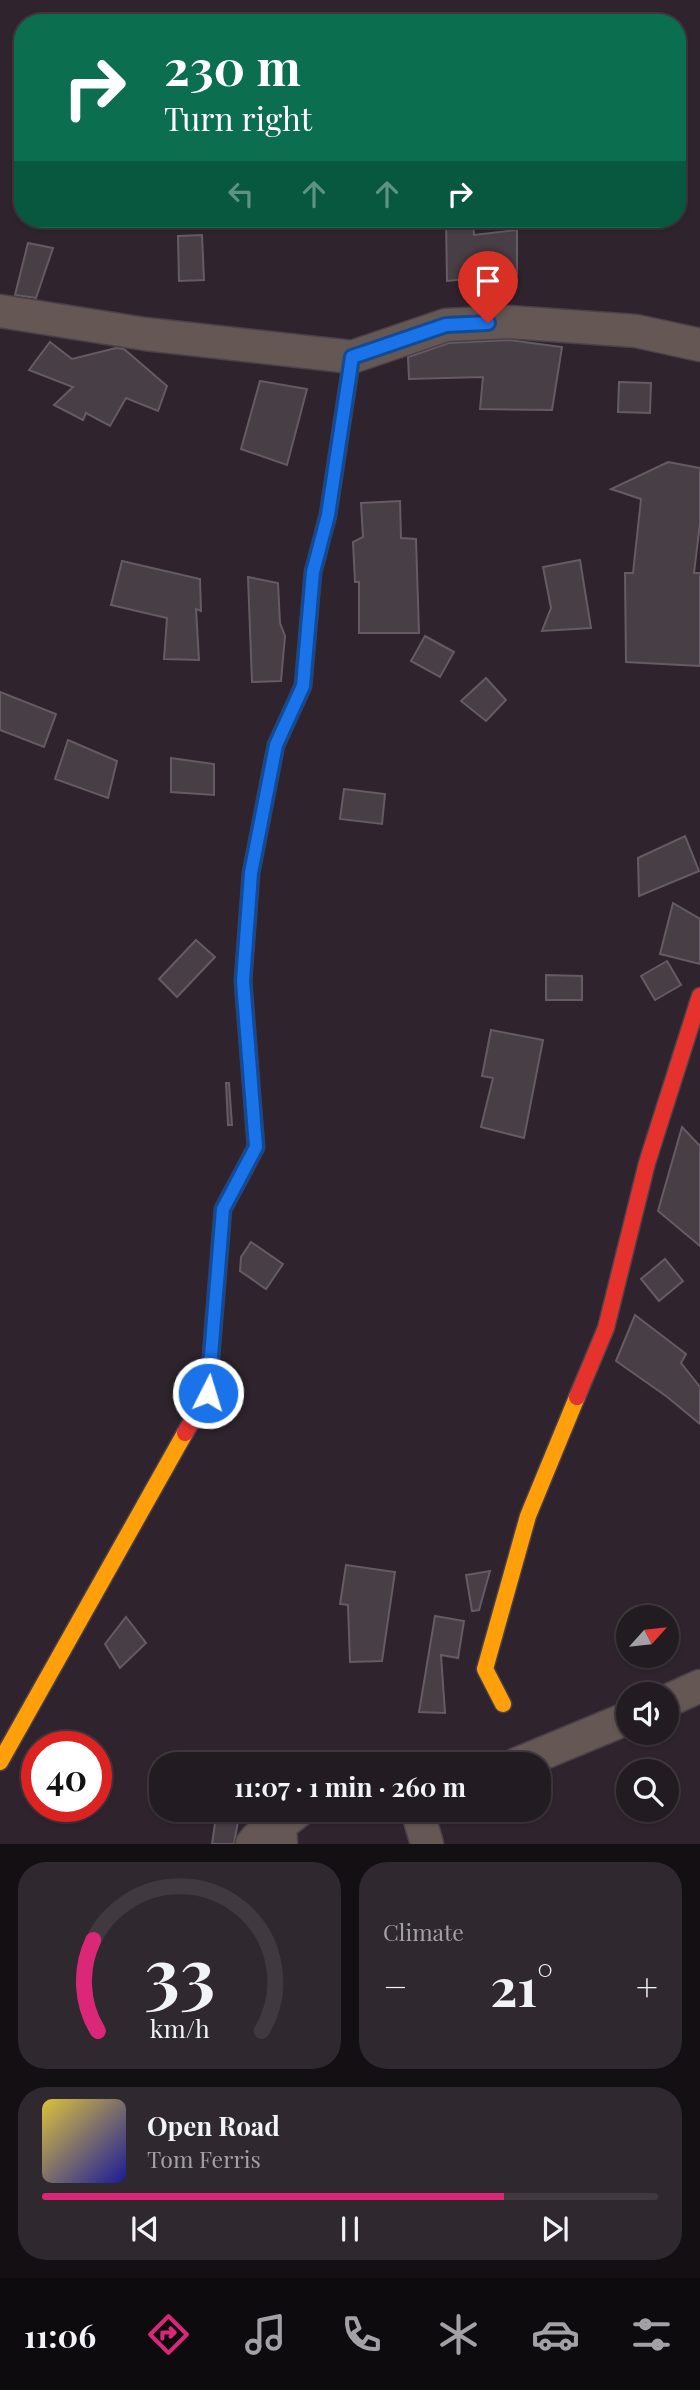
<!DOCTYPE html>
<html lang="en">
<head>
<meta charset="utf-8">
<style>
	:root { --surface:#231b22; --page:#2f282f; --text:#f1f3f6; --muted:#a3a1a5; --line:#403940; --accent:#db2777 }
	body { margin:0; font-family:"Playfair Display",serif; background:var(--page); color:var(--text); height:100vh; display:flex; flex-direction:column; font-size:26px; white-space:nowrap }
	* { box-sizing:border-box; margin:0 }
	p { font-size:23px; color:var(--muted) }
	.icon { flex:none; width:38px; height:38px; fill:none; stroke:currentColor; stroke-width:2; stroke-linecap:round; stroke-linejoin:round }
	.map { position:relative; height:1844px; overflow:hidden }
	.panel { display:flex; flex-direction:column; gap:18px; padding:18px; background:#130f13; flex:1 }
	.panel>* { flex:none }
	.top-card { position:absolute; left:14px; top:14px; width:672px; height:214px; border-radius:28px; box-shadow:0 2px 5px #0004,0 0 0 2px var(--line); background:#0b6e4f; color:#fff; overflow:hidden }
	.needle { width:46px; rotate:63deg }
	.controls { position:absolute; left:616px; top:1605px; display:grid; gap:14px }
	.controls a { display:grid; place-items:center; width:63px; height:63px; border-radius:50%; background:var(--surface); box-shadow:0 2px 5px #0004,0 0 0 2px var(--line); font-size:35px }
	.speed { position:absolute; left:21px; top:1731px; display:flex; gap:14px; font-size:35px; font-weight:700; text-align:center }
	.speed>* { display:grid; place-content:center; width:91px; height:91px; border-radius:50%; background:var(--surface); box-shadow:0 2px 5px #0004,0 0 0 2px var(--line); line-height:1 }
	.speed .limit { border:10px solid #d22; background:#fff; color:#111 }
	.pin { position:absolute; display:grid; place-items:center; width:60px; height:60px; color:#fff; margin:-72px -30px; border-radius:50% 50% 50% 0; rotate:-45deg; box-shadow:0 0 7px #0007 }
	.pin .icon { rotate:45deg }
	.me { position:absolute; width:77px; margin:-38px; rotate:5deg; stroke-linejoin:round; filter:drop-shadow(0 0 5px #0008) }
	.turn { display:flex; align-items:center; gap:24px; height:147px; padding:0 35px; font-size:32px }
	.turn .icon { width:91px; height:91px; stroke-width:2.5 }
	.turn b { display:block; font-size:49px; line-height:60px }
	.lanes { display:flex; align-items:center; height:66px; padding:0 35px; background:#0003; justify-content:center; gap:35px; direction:ltr }
	.lanes .off { opacity:.35 }
	.big { font-size:52px; font-weight:700; line-height:1.1 }
	.panel .widget { flex:1; display:flex; flex-direction:column; justify-content:center; gap:10px; min-width:0; padding:0 24px; border-radius:28px; background:var(--page) }
	.panel .dial { align-items:center; gap:0 }
	.dial svg { height:182px; overflow:visible; fill:none; stroke:var(--line); stroke-width:7; stroke-linecap:round; text-anchor:middle }
	.dial text { fill:var(--text); stroke:none }
	.song { display:flex; align-items:center; gap:21px }
	.cover { width:84px; height:84px; border-radius:10px; background:linear-gradient(135deg,hsl(50 70% 55%),hsl(240 70% 35%)) }
	.played { height:7px; border-radius:4px; background:linear-gradient(90deg,var(--accent) 75%,var(--line) 75%) }
	.keys { display:flex; justify-content:space-around; direction:ltr }
	.heat { display:flex; justify-content:space-between; align-items:center; font-size:38px; direction:ltr }
	.panel .tiles { flex:1; display:grid; gap:18px; grid-template-columns:1fr 1fr }
	.widget:last-child { grid-column:span 2 }
	.trip { position:absolute; left:149px; top:1752px; width:402px; height:70px; border-radius:28px; background:var(--surface); box-shadow:0 2px 5px #0004,0 0 0 2px var(--line); font-weight:700; line-height:70px; text-align:center }
	.tabs { display:flex; height:112px; justify-content:space-around; align-items:center; background:#0e0b0e; color:var(--muted) }
	.tabs .icon { width:49px; height:49px }
	.tabs .active { color:var(--accent) }
	.tabs b { font-size:32px; color:var(--text) }
	.map>svg:first-child { display:block }
</style>
</head>
<body>
<div class="map">
<svg width="700" height="1844" viewBox="0 0 700 1844">
	<rect width="100%" height="100%" fill="#2f242e"/>
	<g fill="#473e46" stroke="#655b64" stroke-width="2">
		<path d="M446 219H473L474 235 517 230V274L447 281Z"/>
		<path d="M202 235 204 280 179 281 178 236Z"/>
		<path d="M28 243 53 248 36 298 15 295Z"/>
		<path d="M509 340 562 347 552 410 480 409 483 377 409 379 408 357 449 343Z"/>
		<path d="M50 342 72 359 116 348 124 349 167 386 158 411 126 398 110 426 86 413 83 420 54 405 73 387 29 370Z"/>
		<path d="M260 381 307 389 287 465 241 449Z"/>
		<path d="M619 382 651 383 650 413 618 412Z"/>
		<path d="M668 462 700 468V523L694 573H700V666L626 662 625 573H633L641 499 611 489Z"/>
		<path d="M400 501 401 538 416 539 419 633H359V582H355L353 542 363 537 361 503Z"/>
		<path d="M580 560 591 628 542 631 551 608 543 567Z"/>
		<path d="M122 561 200 579 201 611 196 609 199 660 164 659 167 618 111 605Z"/>
		<path d="M248 577 278 583 280 623 285 636 281 681 252 682Z"/>
		<path d="M425 636 454 652 440 677 411 661Z"/>
		<path d="M486 678 506 700 486 721 461 701Z"/>
		<path d="M0 692 56 714 44 747 0 730Z"/>
		<path d="M68 740 117 761 108 798 55 779Z"/>
		<path d="M171 758 214 764V795L171 792Z"/>
		<path d="M344 789 385 794 382 824 340 819Z"/>
		<path d="M685 836 699 871 639 896 638 858Z"/>
		<path d="M673 903 700 919V964L660 954Z"/>
		<path d="M196 940 215 957 177 997 159 979Z"/>
		<path d="M667 961 681 985 655 1000 641 976Z"/>
		<path d="M546 975 582 976V1000H546Z"/>
		<path d="M491 1030 543 1040 524 1138 481 1127 493 1078 482 1076Z"/>
		<path d="M226 1083H229L232 1125H228Z"/>
		<path d="M682 1127 700 1146V1246L658 1211Z"/>
		<path d="M251 1242 283 1264 266 1289 240 1271 241 1257Z"/>
		<path d="M665 1259 683 1281 659 1301 641 1279Z"/>
		<path d="M635 1315 686 1354 681 1363 700 1387V1424L666 1396 616 1361Z"/>
		<path d="M346 1565 395 1572 382 1661 350 1662 348 1605 340 1604Z"/>
		<path d="M490 1571 479 1610 472 1611 466 1575Z"/>
		<path d="M435 1616 464 1621 458 1658 441 1655 445 1713 419 1712Z"/>
		<path d="M126 1617 146 1643 120 1668 105 1644Z"/>
		<path d="M217 1810H240L234 1844H212Z"/>
	</g>
	<g fill="none" stroke-linecap="round" stroke-linejoin="round">
		<defs>
			<g id="street">
				<path d="M0 311 145 334 352 357 446 325 509 322 636 331 700 345"/>
				<path d="M667 1701 700 1686"/>
				<path d="M517 1764 628 1718"/>
				<path d="M417 1810 427 1844"/>
				<path d="M252 1844 257 1838 268 1844"/>
				<path d="M281 1844 280 1825 300 1810"/>
			</g>
			<path id="fast" d="M245 1168 256 1147 243 981 251 873 276 745 303 686 313 572 328 515 352 357"/>
			<g id="slow">
				<path d="M503 1704 485 1669 528 1516 577 1397"/>
				<path d="M0 1762 185 1433"/>
			</g>
			<g id="jam">
				<path d="M577 1397 606 1328 647 1163 700 996"/>
				<path d="M185 1433 208 1393 223 1209 245 1168"/>
			</g>
		</defs>
		<use href="#street" stroke="#4a4149" stroke-width="35"/>
		<use href="#fast" stroke="#4a4149" stroke-width="19"/>
		<use href="#slow" stroke="#4a4149" stroke-width="19"/>
		<use href="#jam" stroke="#4a4149" stroke-width="19"/>
		<use href="#street" stroke="#645754" stroke-width="32"/>
		<use href="#fast" stroke="#30b455" stroke-width="16"/>
		<use href="#slow" stroke="#ff9f0a" stroke-width="16"/>
		<use href="#jam" stroke="#e5322d" stroke-width="16"/>
	</g>
	<g fill="none" stroke-linecap="round" stroke-linejoin="round">
		<defs>
			<path id="route" d="M208 1393 223 1209 256 1147 243 981 251 873 276 745 303 686 313 572 328 515 352 357 446 325 488 323"/>
		</defs>
		<use href="#route" stroke="#114b97" stroke-width="18"/>
		<use href="#route" stroke="#1a73e8" stroke-width="12"/>
	</g>
</svg>
<div class="controls">
<a><svg class="needle" viewBox="-14 -14 28 28"><path d="M0-13l5 13h-10z" fill="#e53935"/><path d="M0 13l5-13h-10z" fill="#a3a1a5"/></svg></a>
<a><svg class="icon" aria-label="sound" viewBox="0 0 24 24"><path d="M4 9h4l5-4v14l-5-4H4zM17 9q2 3 0 6"/></svg></a>
<a><svg class="icon" aria-label="search" viewBox="0 0 24 24"><circle cx="10" cy="10" r="6"/><path d="M15 15l6 6"/></svg></a>
</div>
<div class="speed"><div class="limit">40</div></div>
<div class="pin" style="left:488px;top:323px;background:#d93025"><svg class="icon" aria-label="arrive" viewBox="0 0 24 24"><path d="M6 21V4h12l-3 4 3 4H6"/></svg></div>
<svg class="me" style="left:208px;top:1393px" viewBox="-20 -20 40 40"><circle r="17" fill="#1a73e8" stroke="#fff" stroke-width="3"/><path d="M0-11L8 9 0 5-8 9z" fill="#fff"/></svg>
<div class="trip">11:07 · 1 min · 260 m</div>
<div class="top-card">
<div class="turn"><svg class="icon" aria-label="right" viewBox="0 0 24 24"><path d="M7 20v-9h11M14 6l5 5-5 5"/></svg><div><b>230 m</b>Turn right</div></div>
<div class="lanes"><svg class="icon off" aria-label="left" viewBox="0 0 24 24"><path d="M17 20v-9H6M10 6l-5 5 5 5"/></svg><svg class="icon off" aria-label="ahead" viewBox="0 0 24 24"><path d="M12 20V5M6 11l6-6 6 6"/></svg><svg class="icon off" aria-label="ahead" viewBox="0 0 24 24"><path d="M12 20V5M6 11l6-6 6 6"/></svg><svg class="icon" aria-label="right" viewBox="0 0 24 24"><path d="M7 20v-9h11M14 6l5 5-5 5"/></svg></div>
</div>
</div>
<section class="panel">
<div class="tiles">
<div class="widget dial"><svg viewBox="0 0 100 80">
<path d="M14 69A42 42 0 1 1 86 69"/>
<path d="M14 69A42 42 0 0 1 12 29" stroke="#db2777"/>
<text x="50" y="56" font-size="32" font-weight="700">33</text>
<text x="50" y="72" font-size="11">km/h</text>
</svg></div>
<div class="widget"><p>Climate</p>
<div class="heat"><a>−</a><b class="big">21°</b><a>+</a></div>
</div>
<div class="widget">
<div class="song"><i class="cover"></i><div><b>Open Road</b><p>Tom Ferris</p></div></div>
<div class="played"></div>
<div class="keys"><svg class="icon" aria-label="previous" viewBox="0 0 24 24"><path d="M18 5L8 12l10 7zM5 5v14"/></svg><svg class="icon" aria-label="pause" viewBox="0 0 24 24"><path d="M8 5v14M16 5v14"/></svg><svg class="icon" aria-label="next" viewBox="0 0 24 24"><path d="M6 5l10 7-10 7zM19 5v14"/></svg></div>
</div>
</div>
</section>
<nav class="tabs">
<b>11:06</b>
<svg class="icon active" aria-label="directions" viewBox="0 0 24 24"><path d="M12 3l9 9-9 9-9-9zM9 14v-3h6M13 9l2 2-2 2"/></svg>
<svg class="icon" aria-label="music" viewBox="0 0 24 24"><path d="M9 18V5l10-2v13"/><circle cx="6" cy="18" r="3"/><circle cx="16" cy="16" r="3"/></svg>
<svg class="icon" aria-label="phone" viewBox="0 0 24 24"><path d="M5 4h4l2 5-3 2q2 4 5 5l2-3 5 2v4C11 20 4 13 5 4z"/></svg>
<svg class="icon" aria-label="climate" viewBox="0 0 24 24"><path d="M12 3v18M4 7l16 10M4 17L20 7"/></svg>
<svg class="icon" aria-label="car" viewBox="0 0 24 24"><path d="M5 17H2v-5l4-1 3-4h7l3 4 3 1v5h-3M9 17h6M6 11h13"/><circle cx="7" cy="17" r="2"/><circle cx="17" cy="17" r="2"/></svg>
<svg class="icon" aria-label="filters" viewBox="0 0 24 24"><path d="M4 7h16M4 17h16"/><circle cx="9" cy="7" r="2"/><circle cx="15" cy="17" r="2"/></svg>
</nav>
</body>
</html>
